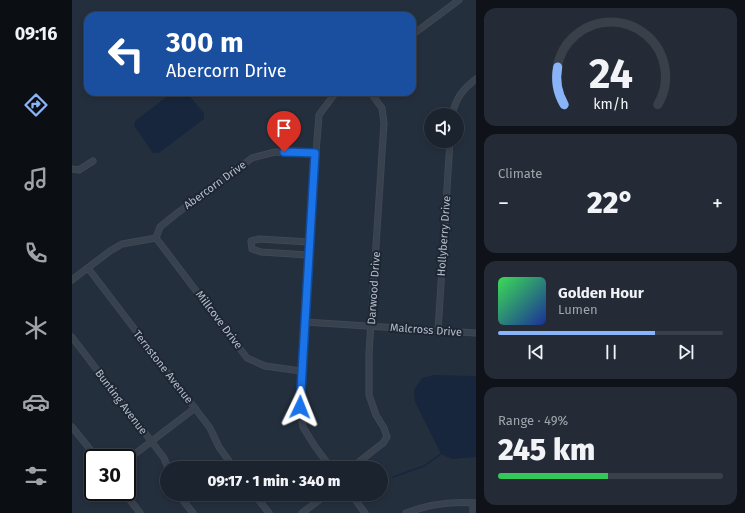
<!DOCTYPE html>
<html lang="en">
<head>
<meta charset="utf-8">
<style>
	:root { --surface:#1b232e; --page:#242b36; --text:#f1f3f6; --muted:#a0a4aa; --line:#39404a; --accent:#8ab4f8 }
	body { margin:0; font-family:"Fira Sans",sans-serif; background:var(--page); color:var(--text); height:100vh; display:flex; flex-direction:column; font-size:15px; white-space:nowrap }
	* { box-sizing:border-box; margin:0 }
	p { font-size:13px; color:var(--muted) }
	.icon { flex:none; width:22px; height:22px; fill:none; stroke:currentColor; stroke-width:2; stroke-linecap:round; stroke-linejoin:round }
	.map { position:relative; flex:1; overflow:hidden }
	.side { display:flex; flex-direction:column; gap:8px; padding:8px; background:#0f1319; width:269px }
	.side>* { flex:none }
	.guide { position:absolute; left:12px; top:12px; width:332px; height:84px; border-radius:12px; box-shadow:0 2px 6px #0003,0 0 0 1px var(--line); background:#1a4fa0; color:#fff; overflow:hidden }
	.buttons { position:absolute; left:352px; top:108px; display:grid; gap:8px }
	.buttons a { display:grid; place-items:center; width:40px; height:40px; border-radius:50%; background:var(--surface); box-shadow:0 2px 6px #0003,0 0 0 1px var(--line); font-size:20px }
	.speed { position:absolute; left:12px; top:449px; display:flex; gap:8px; font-size:20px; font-weight:700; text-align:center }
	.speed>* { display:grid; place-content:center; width:52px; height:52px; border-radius:50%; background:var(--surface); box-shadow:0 2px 6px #0003,0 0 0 1px var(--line); line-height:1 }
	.speed .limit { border:2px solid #111; border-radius:6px; background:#fff; color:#111 }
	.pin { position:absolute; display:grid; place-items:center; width:34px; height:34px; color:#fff; margin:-41px -17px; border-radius:50% 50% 50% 0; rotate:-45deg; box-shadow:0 0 4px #0007 }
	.pin .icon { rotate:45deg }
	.me { position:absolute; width:44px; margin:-22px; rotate:2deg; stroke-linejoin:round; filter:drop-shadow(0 0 3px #0008) }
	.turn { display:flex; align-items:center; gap:14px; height:84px; padding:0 16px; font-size:18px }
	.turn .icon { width:52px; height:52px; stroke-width:2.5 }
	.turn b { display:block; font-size:28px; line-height:34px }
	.big { font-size:30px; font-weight:800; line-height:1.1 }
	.side .card { flex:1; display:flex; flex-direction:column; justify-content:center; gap:6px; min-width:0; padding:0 14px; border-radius:12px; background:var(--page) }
	.side .dial { align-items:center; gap:0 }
	.dial svg { height:104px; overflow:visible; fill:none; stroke:var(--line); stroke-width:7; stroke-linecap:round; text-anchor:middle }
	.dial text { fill:var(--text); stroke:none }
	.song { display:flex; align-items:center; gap:12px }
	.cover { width:48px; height:48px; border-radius:6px; background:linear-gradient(135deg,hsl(130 70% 55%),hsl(230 70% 35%)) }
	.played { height:4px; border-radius:2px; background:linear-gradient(90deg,var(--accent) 70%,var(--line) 70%) }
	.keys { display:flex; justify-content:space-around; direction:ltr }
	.heat { display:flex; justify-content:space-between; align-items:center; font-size:22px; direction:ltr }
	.charge { height:6px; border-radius:3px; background:linear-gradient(90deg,#34c759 49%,var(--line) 0) }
	.trip { position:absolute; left:88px; top:461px; width:228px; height:40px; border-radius:20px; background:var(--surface); box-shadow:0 2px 6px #0003,0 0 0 1px var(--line); font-weight:800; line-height:40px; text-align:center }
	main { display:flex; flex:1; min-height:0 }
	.menu { display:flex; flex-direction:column; width:72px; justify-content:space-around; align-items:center; background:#0b0e12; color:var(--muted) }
	.menu .icon { width:28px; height:28px }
	.menu .active { color:var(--accent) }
	.menu b { font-size:18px; color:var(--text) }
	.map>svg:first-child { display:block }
</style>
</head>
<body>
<main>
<nav class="menu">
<b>09:16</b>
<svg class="icon active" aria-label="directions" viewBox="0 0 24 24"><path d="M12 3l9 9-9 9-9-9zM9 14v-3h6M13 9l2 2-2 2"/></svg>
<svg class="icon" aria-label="music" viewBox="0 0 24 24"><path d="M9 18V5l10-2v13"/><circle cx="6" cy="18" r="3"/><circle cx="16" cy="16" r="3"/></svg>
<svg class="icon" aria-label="phone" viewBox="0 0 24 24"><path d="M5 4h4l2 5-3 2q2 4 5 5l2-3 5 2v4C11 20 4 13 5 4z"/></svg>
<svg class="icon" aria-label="climate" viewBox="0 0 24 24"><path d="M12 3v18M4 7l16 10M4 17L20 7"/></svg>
<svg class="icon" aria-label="car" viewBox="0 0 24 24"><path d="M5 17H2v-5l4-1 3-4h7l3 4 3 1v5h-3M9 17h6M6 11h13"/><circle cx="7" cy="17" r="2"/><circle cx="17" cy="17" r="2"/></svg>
<svg class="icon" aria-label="filters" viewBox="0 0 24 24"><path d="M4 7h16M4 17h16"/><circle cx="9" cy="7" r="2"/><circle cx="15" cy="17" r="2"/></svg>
</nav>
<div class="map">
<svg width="404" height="513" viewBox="0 0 404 513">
	<rect width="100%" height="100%" fill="#242f3e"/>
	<g fill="#17263c">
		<path d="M101 92H114L132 113V119L87 153H81L62 126 63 121Z"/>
		<path d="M362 375 404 376V457L380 459 369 454 343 402 342 390 350 378Z"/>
	</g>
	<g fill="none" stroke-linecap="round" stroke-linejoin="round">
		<path stroke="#17263c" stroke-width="1.5" d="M321 477 352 466 369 454"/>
		<defs>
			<g id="minor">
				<path d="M340 35 387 0"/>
				<path d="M380 115C384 98 390 90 404 79"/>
				<path d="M0 169 7 170 21 161"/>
				<path d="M84 238 175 358 193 366 229 371"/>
				<path d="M84 238 88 227 104 214 180 158 203 152 243 153"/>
				<path d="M236 255 189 252 180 249 179 241 187 239 237 242"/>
				<path d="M16 268 138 428 147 447 162 468"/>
				<path d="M0 280 38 251 50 244 84 238"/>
				<path d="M233 322 404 333"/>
				<path d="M366 331 378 141"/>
				<path d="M0 337 92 458 96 468"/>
				<path d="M0 427 25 458"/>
				<path d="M55 460 123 408"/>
				<path d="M259 468 242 445 231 427 228 407 237 242 247 115 261 96 265 92"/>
				<path d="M279 468 311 443 315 437 312 428 304 415 297 395V353L312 123 310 108 298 92"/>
				<path d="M106 494 121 513"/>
				<path d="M182 494 197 513"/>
				<path d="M279 494 293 513"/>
				<path d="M58 500 68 513"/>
				<path d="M401 503V513"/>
				<path d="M230 513 255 494"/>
				<path d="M334 513C357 504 380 501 404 503"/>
			</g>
		</defs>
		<use href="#minor" stroke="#414a57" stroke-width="7"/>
		<use href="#minor" stroke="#38414e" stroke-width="5.5"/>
	</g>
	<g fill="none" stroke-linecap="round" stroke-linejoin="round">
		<defs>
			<path id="route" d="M212 152 243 153 228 407"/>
		</defs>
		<use href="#route" stroke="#114b97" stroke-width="10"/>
		<use href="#route" stroke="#1a73e8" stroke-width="7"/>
	</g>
	<g text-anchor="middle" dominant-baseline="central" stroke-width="4" stroke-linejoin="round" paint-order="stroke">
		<g font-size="11" fill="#b4bcc9" stroke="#1d2633">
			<text transform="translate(143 185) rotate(-36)">Abercorn Drive</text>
			<text transform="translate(372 236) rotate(-86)">Hollyberry Drive</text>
			<text transform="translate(302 288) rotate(-86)">Darwood Drive</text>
			<text transform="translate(147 320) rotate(53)">Millcove Drive</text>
			<text transform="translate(354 330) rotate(4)">Malcross Drive</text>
			<text transform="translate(91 367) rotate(52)">Ternstone Avenue</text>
			<text transform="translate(49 402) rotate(53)">Bunting Avenue</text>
		</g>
	</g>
</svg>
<div class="buttons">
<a><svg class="icon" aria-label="sound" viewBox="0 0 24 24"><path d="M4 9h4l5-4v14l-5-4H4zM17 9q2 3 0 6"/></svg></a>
</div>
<div class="speed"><div class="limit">30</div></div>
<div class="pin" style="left:212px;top:152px;background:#d93025"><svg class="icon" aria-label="arrive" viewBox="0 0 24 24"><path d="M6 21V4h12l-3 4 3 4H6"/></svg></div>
<svg class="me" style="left:228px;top:407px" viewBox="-20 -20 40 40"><path d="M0-17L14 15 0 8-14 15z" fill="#1a73e8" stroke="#fff" stroke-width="4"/></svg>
<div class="trip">09:17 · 1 min · 340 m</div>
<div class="guide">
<div class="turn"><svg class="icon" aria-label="left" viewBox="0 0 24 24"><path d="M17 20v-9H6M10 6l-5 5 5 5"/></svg><div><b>300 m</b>Abercorn Drive</div></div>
</div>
</div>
<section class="side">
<div class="card dial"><svg viewBox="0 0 100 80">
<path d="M14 69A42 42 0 1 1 86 69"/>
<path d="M14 69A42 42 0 0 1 9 40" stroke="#8ab4f8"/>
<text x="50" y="56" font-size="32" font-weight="700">24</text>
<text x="50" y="72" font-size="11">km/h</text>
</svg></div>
<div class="card"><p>Climate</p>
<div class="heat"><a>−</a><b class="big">22°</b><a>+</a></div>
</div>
<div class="card">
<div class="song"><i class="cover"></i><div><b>Golden Hour</b><p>Lumen</p></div></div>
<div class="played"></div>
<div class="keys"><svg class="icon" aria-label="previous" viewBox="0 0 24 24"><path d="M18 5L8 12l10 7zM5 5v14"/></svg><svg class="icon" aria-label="pause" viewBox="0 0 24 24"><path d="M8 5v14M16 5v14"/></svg><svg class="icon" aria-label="next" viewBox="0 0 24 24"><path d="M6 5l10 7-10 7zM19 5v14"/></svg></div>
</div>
<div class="card"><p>Range · 49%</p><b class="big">245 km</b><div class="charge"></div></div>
</section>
</main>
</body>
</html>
